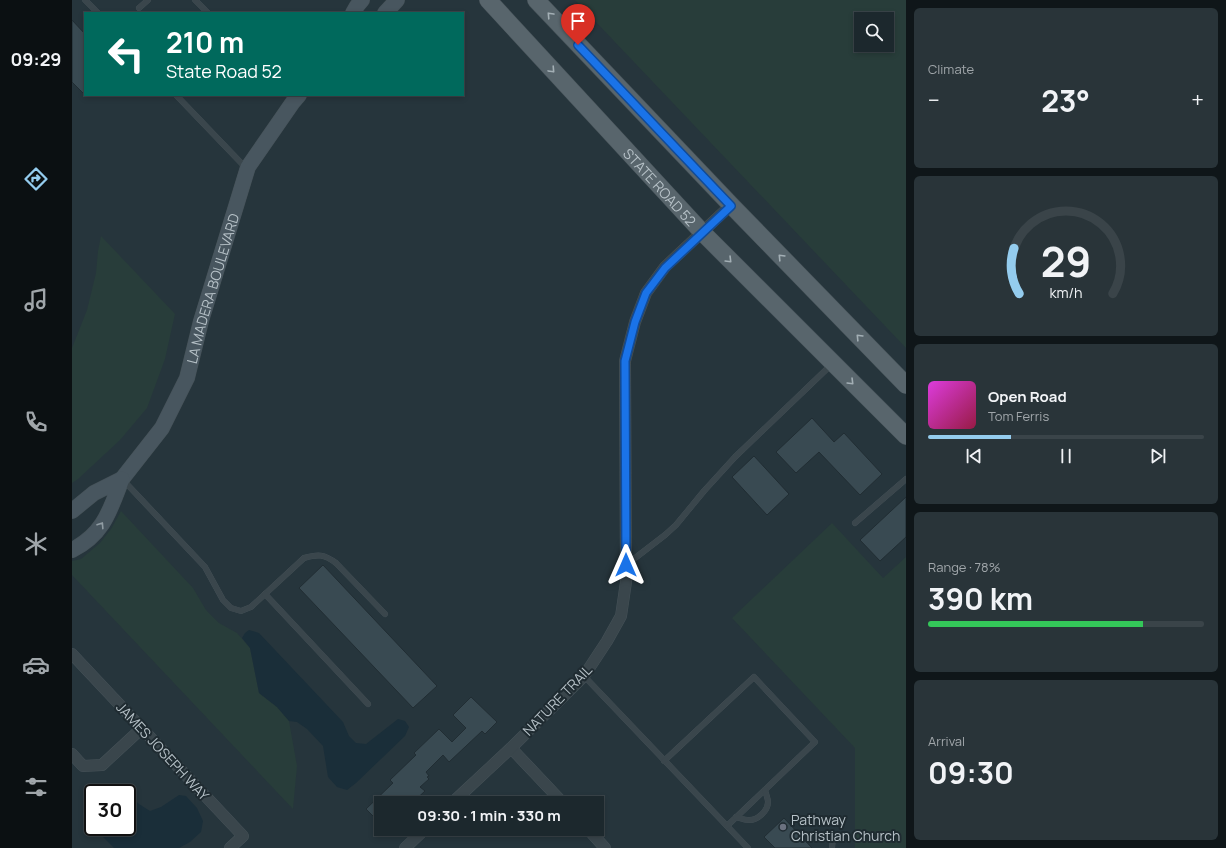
<!DOCTYPE html>
<html lang="en">
<head>
<meta charset="utf-8">
<style>
	:root { --surface:#1c282d; --page:#293439; --text:#f1f3f6; --muted:#a0a6aa; --line:#3a4449; --accent:#94ccee }
	body { margin:0; font-family:Manrope,sans-serif; background:var(--page); color:var(--text); height:100vh; display:flex; flex-direction:column; font-size:15px; white-space:nowrap }
	* { box-sizing:border-box; margin:0 }
	p { font-size:13px; color:var(--muted) }
	.icon { flex:none; width:22px; height:22px; fill:none; stroke:currentColor; stroke-width:2; stroke-linecap:round; stroke-linejoin:round }
	.map { position:relative; flex:1; overflow:hidden }
	.details { display:flex; flex-direction:column; gap:8px; padding:8px; background:#0f1619; width:320px }
	.details>* { flex:none }
	.guide { position:absolute; left:12px; top:12px; width:380px; height:84px; border-radius:0px; box-shadow:0 2px 6px #0003,0 0 0 1px var(--line); background:#00695c; color:#fff; overflow:hidden }
	.controls { position:absolute; left:782px; top:12px; display:grid; gap:8px }
	.controls a { display:grid; place-items:center; width:40px; height:40px; border-radius:0px; background:var(--surface); box-shadow:0 2px 6px #0003,0 0 0 1px var(--line); font-size:20px }
	.speed { position:absolute; left:12px; top:784px; display:flex; gap:8px; font-size:20px; font-weight:700; text-align:center }
	.speed>* { display:grid; place-content:center; width:52px; height:52px; border-radius:50%; background:var(--surface); box-shadow:0 2px 6px #0003,0 0 0 1px var(--line); line-height:1 }
	.speed .limit { border:2px solid #111; border-radius:6px; background:#fff; color:#111 }
	.pin { position:absolute; display:grid; place-items:center; width:34px; height:34px; color:#fff; margin:-41px -17px; border-radius:50% 50% 50% 0; rotate:-45deg; box-shadow:0 0 4px #0007 }
	.pin .icon { rotate:45deg }
	.me { position:absolute; width:44px; margin:-22px; rotate:0deg; stroke-linejoin:round; filter:drop-shadow(0 0 3px #0008) }
	.turn { display:flex; align-items:center; gap:14px; height:84px; padding:0 16px; font-size:18px }
	.turn .icon { width:52px; height:52px; stroke-width:2.5 }
	.turn b { display:block; font-size:28px; line-height:34px }
	.big { font-size:30px; font-weight:700; line-height:1.1 }
	.details .widget { flex:1; display:flex; flex-direction:column; justify-content:center; gap:6px; min-width:0; padding:0 14px; border-radius:6px; background:var(--page) }
	.details .dial { align-items:center; gap:0 }
	.dial svg { height:104px; overflow:visible; fill:none; stroke:var(--line); stroke-width:7; stroke-linecap:round; text-anchor:middle }
	.dial text { fill:var(--text); stroke:none }
	.song { display:flex; align-items:center; gap:12px }
	.cover { width:48px; height:48px; border-radius:6px; background:linear-gradient(135deg,hsl(300 70% 55%),hsl(340 70% 35%)) }
	.played { height:4px; border-radius:2px; background:linear-gradient(90deg,var(--accent) 30%,var(--line) 30%) }
	.keys { display:flex; justify-content:space-around; direction:ltr }
	.heat { display:flex; justify-content:space-between; align-items:center; font-size:22px; direction:ltr }
	.charge { height:6px; border-radius:3px; background:linear-gradient(90deg,#34c759 78%,var(--line) 0) }
	.trip { position:absolute; left:302px; top:796px; width:230px; height:40px; border-radius:0px; background:var(--surface); box-shadow:0 2px 6px #0003,0 0 0 1px var(--line); font-weight:700; line-height:40px; text-align:center }
	main { display:flex; flex:1; min-height:0 }
	.dock { display:flex; flex-direction:column; width:72px; justify-content:space-around; align-items:center; background:#0b1012; color:var(--muted) }
	.dock .icon { width:28px; height:28px }
	.dock .on { color:var(--accent) }
	.dock b { font-size:18px; color:var(--text) }
	.map>svg:first-child { display:block }
</style>
</head>
<body>
<main>
<nav class="dock">
<b>09:29</b>
<svg class="icon on" aria-label="directions" viewBox="0 0 24 24"><path d="M12 3l9 9-9 9-9-9zM9 14v-3h6M13 9l2 2-2 2"/></svg>
<svg class="icon" aria-label="music" viewBox="0 0 24 24"><path d="M9 18V5l10-2v13"/><circle cx="6" cy="18" r="3"/><circle cx="16" cy="16" r="3"/></svg>
<svg class="icon" aria-label="phone" viewBox="0 0 24 24"><path d="M5 4h4l2 5-3 2q2 4 5 5l2-3 5 2v4C11 20 4 13 5 4z"/></svg>
<svg class="icon" aria-label="climate" viewBox="0 0 24 24"><path d="M12 3v18M4 7l16 10M4 17L20 7"/></svg>
<svg class="icon" aria-label="car" viewBox="0 0 24 24"><path d="M5 17H2v-5l4-1 3-4h7l3 4 3 1v5h-3M9 17h6M6 11h13"/><circle cx="7" cy="17" r="2"/><circle cx="17" cy="17" r="2"/></svg>
<svg class="icon" aria-label="filters" viewBox="0 0 24 24"><path d="M4 7h16M4 17h16"/><circle cx="9" cy="7" r="2"/><circle cx="15" cy="17" r="2"/></svg>
</nav>
<div class="map">
<svg width="834" height="848" viewBox="0 0 834 848">
	<rect width="100%" height="100%" fill="#26353c"/>
	<g fill="#283d3a" fill-rule="evenodd">
		<path d="M503 0H834V348ZM789 19H815V45H789Z"/>
		<path d="M29 236 103 314 93 359 75 408 48 440 6 479 0 483V348L15 310 24 273 26 251Z"/>
		<path d="M49 511 121 588 134 610 147 623 165 633 178 648 187 693 205 707 217 721 225 766 221 809 0 575V561L9 559 28 543 39 529Z"/>
		<path d="M760 523 811 578 834 557V848H783V748L660 618Z"/>
	</g>
	<g fill="#1a2e39">
		<path d="M177 630 187 633 271 722 277 736 284 743 294 744 326 719 333 721 337 727 333 736 284 783 275 790 265 787 256 777 251 746 235 729 225 722 217 721 205 707 187 693 178 648 170 638 173 633Z"/>
		<path d="M46 787 51 789 67 804 78 811 89 807 107 795 114 796 125 808 131 821 129 832 118 842 107 848H42L21 827H55V793H32Z"/>
	</g>
	<g fill="#394a52" stroke="#212d33">
		<path d="M0 20 13 34V95L0 82Z"/>
		<path d="M740 418 762 442 772 433 810 474 788 495 747 452 724 473 704 452Z"/>
		<path d="M682 456 717 494 695 515 660 477Z"/>
		<path d="M834 497V537L808 561 788 540Z"/>
		<path d="M251 565 365 686 341 708 227 588Z"/>
		<path d="M399 697 425 722 413 734 410 731 377 762 371 755 354 772 357 776 355 777 357 779 348 787 353 791 340 803H309V824L294 809 321 783 318 780 344 755 342 753 367 729 380 742 394 728 381 715Z"/>
		<path d="M712 818 740 848H703L692 837Z"/>
	</g>
	<g fill="none" stroke-linecap="round" stroke-linejoin="round">
		<defs>
			<g id="lane">
				<path d="M13 0 26 13"/>
				<path d="M123 0 136 13"/>
				<path d="M67 8 76 0"/>
				<path d="M104 95 174 168"/>
				<path d="M52 481 133 567 151 600 159 608 169 611 179 607 232 558C246 554 252 554 264 563L313 614"/>
				<path d="M783 523 834 479"/>
				<path d="M554 565 593 535 604 525 632 491 663 457 760 364"/>
				<path d="M193 594 296 704"/>
				<path d="M512 676 676 848"/>
				<path d="M592 761 682 677 743 742 655 826"/>
				<path d="M664 817C668 818 672 820 676 820 685 821 696 811 696 802 696 799 694 794 693 790"/>
				<path d="M760 848 761 838"/>
			</g>
			<g id="street">
				<path d="M0 654 171 836 158 848"/>
				<path d="M439 748 491 803"/>
				<path d="M0 754 11 766 30 765 70 728"/>
				<path d="M380 803 439 748 512 676 535 641 549 616 554 582 553 361 563 322 574 293 593 267 659 205"/>
				<path d="M516 829 533 848"/>
				<path d="M333 848 353 829"/>
			</g>
			<g id="secondary">
				<path d="M281 13 285 6 290 0"/>
				<path d="M313 13 325 0"/>
				<path id="s1" d="M50 479 90 428 115 378 129 321 176 167 221 102 227 95"/>
				<path d="M0 511 22 493 50 479C38 510 32 534 0 550"/>
			</g>
			<g id="primary">
				<path id="s2" d="M416 0 630 232 834 436"/>
				<path d="M464 0 659 205 834 385"/>
			</g>
		</defs>
		<use href="#lane" stroke="#465258" stroke-width="6"/>
		<use href="#street" stroke="#465258" stroke-width="12"/>
		<use href="#secondary" stroke="#465258" stroke-width="16"/>
		<use href="#primary" stroke="#465258" stroke-width="18"/>
		<use href="#lane" stroke="#3a464c" stroke-width="5.5"/>
		<use href="#street" stroke="#3a464c" stroke-width="11"/>
		<use href="#secondary" stroke="#48565f" stroke-width="15"/>
		<use href="#primary" stroke="#58656c" stroke-width="17"/>
	</g>
	<defs><path id="oneway-chevron" d="M-2-3.5L2.5 0L-2 3.5" fill="none" stroke-width="1.6" stroke-linecap="round" stroke-linejoin="round"/></defs>
	<g stroke="#a3afb5">
		<use href="#oneway-chevron" transform="translate(478 15) rotate(-133)"/>
		<use href="#oneway-chevron" transform="translate(480 70) rotate(47)"/>
		<use href="#oneway-chevron" transform="translate(709 257) rotate(-134)"/>
		<use href="#oneway-chevron" transform="translate(657 260) rotate(45)"/>
		<use href="#oneway-chevron" transform="translate(787 337) rotate(-134)"/>
		<use href="#oneway-chevron" transform="translate(779 382) rotate(45)"/>
	</g>
	<use stroke="#909ca3" href="#oneway-chevron" transform="translate(29 525) rotate(-57)"/>
	<g fill="none" stroke-linecap="round" stroke-linejoin="round">
		<defs>
			<path id="route" d="M506 45 659 206 593 268 574 293 563 322 553 361 554 565"/>
		</defs>
		<use href="#route" stroke="#114b97" stroke-width="10"/>
		<use href="#route" stroke="#1a73e8" stroke-width="7"/>
	</g>
	<circle fill="#6b7280" stroke="#1f2b31" stroke-width="1.5" cx="711" cy="827" r="4"/>
	<g text-anchor="middle" dominant-baseline="central" stroke-width="4" stroke-linejoin="round" paint-order="stroke">
		<g font-size="14" fill="#b6c1c7" stroke="#1f2b31">
			<text stroke="none"><textPath href="#s2" startOffset="254">STATE ROAD 52</textPath></text>
			<text stroke="none"><textPath href="#s1" startOffset="214">LA MADERA BOULEVARD</textPath></text>
			<text transform="translate(485 700) rotate(-46)">NATURE TRAIL</text>
			<text transform="translate(91 751) rotate(47)">JAMES JOSEPH WAY</text>
		</g>
		<g font-size="14" fill="#b6c1c7" stroke="#1f2b31" text-anchor="start">
			<text x="719" y="819">Pathway<tspan x="719" dy="16">Christian Church</tspan></text>
		</g>
	</g>
</svg>
<div class="controls">
<a><svg class="icon" aria-label="search" viewBox="0 0 24 24"><circle cx="10" cy="10" r="6"/><path d="M15 15l6 6"/></svg></a>
</div>
<div class="speed"><div class="limit">30</div></div>
<div class="pin" style="left:506px;top:45px;background:#d93025"><svg class="icon" aria-label="arrive" viewBox="0 0 24 24"><path d="M6 21V4h12l-3 4 3 4H6"/></svg></div>
<svg class="me" style="left:554px;top:565px" viewBox="-20 -20 40 40"><path d="M0-17L14 15 0 8-14 15z" fill="#1a73e8" stroke="#fff" stroke-width="4"/></svg>
<div class="trip">09:30 · 1 min · 330 m</div>
<div class="guide">
<div class="turn"><svg class="icon" aria-label="left" viewBox="0 0 24 24"><path d="M17 20v-9H6M10 6l-5 5 5 5"/></svg><div><b>210 m</b>State Road 52</div></div>
</div>
</div>
<section class="details">
<div class="widget"><p>Climate</p>
<div class="heat"><a>−</a><b class="big">23°</b><a>+</a></div>
</div>
<div class="widget dial"><svg viewBox="0 0 100 80">
<path d="M14 69A42 42 0 1 1 86 69"/>
<path d="M14 69A42 42 0 0 1 10 34" stroke="#94ccee"/>
<text x="50" y="56" font-size="32" font-weight="700">29</text>
<text x="50" y="72" font-size="11">km/h</text>
</svg></div>
<div class="widget">
<div class="song"><i class="cover"></i><div><b>Open Road</b><p>Tom Ferris</p></div></div>
<div class="played"></div>
<div class="keys"><svg class="icon" aria-label="previous" viewBox="0 0 24 24"><path d="M18 5L8 12l10 7zM5 5v14"/></svg><svg class="icon" aria-label="pause" viewBox="0 0 24 24"><path d="M8 5v14M16 5v14"/></svg><svg class="icon" aria-label="next" viewBox="0 0 24 24"><path d="M6 5l10 7-10 7zM19 5v14"/></svg></div>
</div>
<div class="widget"><p>Range · 78%</p><b class="big">390 km</b><div class="charge"></div></div>
<div class="widget"><p>Arrival</p><b class="big">09:30</b></div>
</section>
</main>
</body>
</html>
